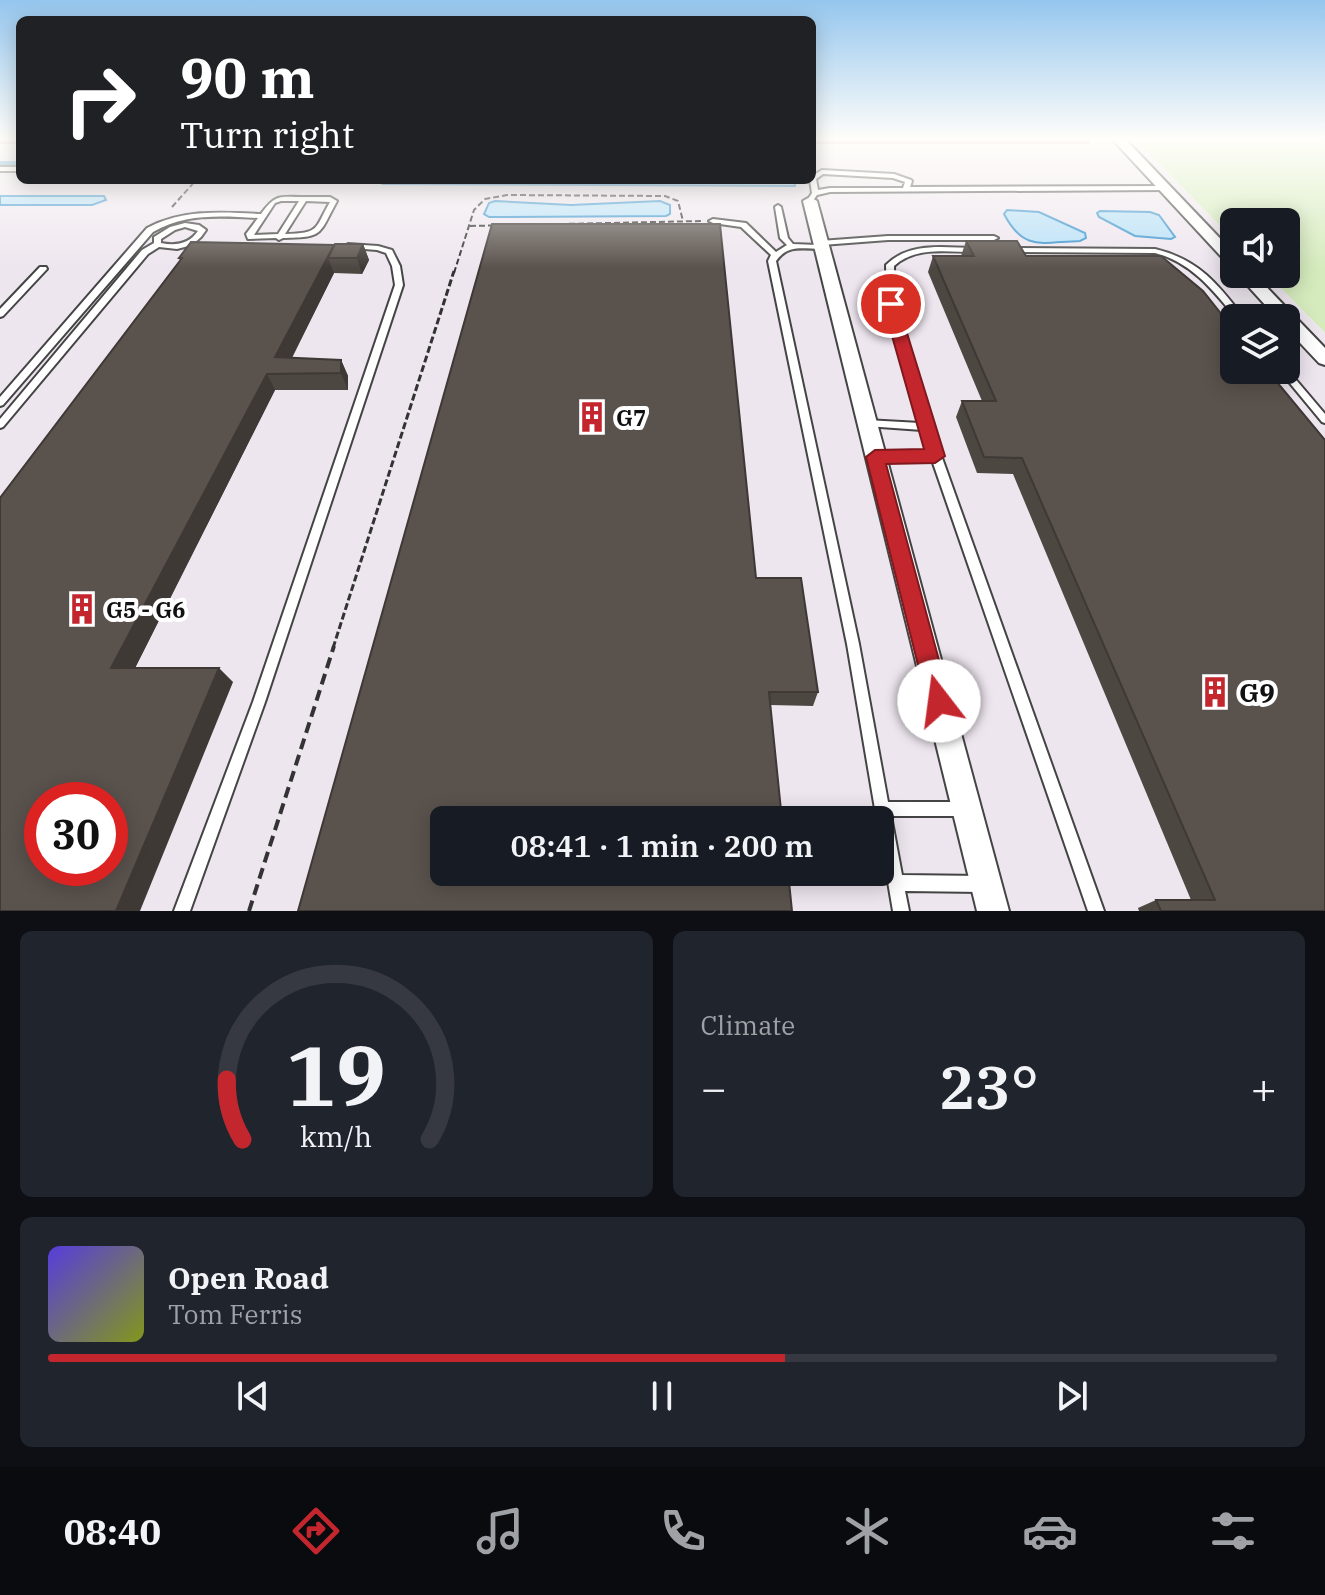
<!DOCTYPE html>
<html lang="en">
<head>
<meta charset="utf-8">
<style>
	:root { --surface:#171b24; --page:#20242c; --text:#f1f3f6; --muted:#9ea1a6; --line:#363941; --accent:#c4262e }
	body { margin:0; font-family:"IBM Plex Serif",serif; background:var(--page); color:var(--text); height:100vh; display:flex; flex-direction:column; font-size:30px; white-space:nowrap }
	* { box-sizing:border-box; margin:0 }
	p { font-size:26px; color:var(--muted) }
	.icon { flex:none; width:44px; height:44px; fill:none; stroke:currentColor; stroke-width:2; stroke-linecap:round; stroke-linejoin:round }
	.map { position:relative; height:911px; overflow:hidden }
	.drawer { display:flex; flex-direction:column; gap:20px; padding:20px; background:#0d0f14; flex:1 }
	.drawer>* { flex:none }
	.hud { position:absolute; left:16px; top:16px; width:800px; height:168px; border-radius:12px; box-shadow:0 4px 20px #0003; background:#202124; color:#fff; overflow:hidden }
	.controls { position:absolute; left:1220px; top:208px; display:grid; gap:16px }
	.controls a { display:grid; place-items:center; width:80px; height:80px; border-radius:12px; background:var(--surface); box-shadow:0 4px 20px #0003; font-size:40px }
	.speed { position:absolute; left:24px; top:782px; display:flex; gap:16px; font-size:40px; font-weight:700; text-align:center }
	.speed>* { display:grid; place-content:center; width:104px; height:104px; border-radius:50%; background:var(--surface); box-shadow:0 4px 20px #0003; line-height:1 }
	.speed .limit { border:12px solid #d22; background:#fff; color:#111 }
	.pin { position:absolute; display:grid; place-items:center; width:68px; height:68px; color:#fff; margin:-34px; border:4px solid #fff; border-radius:50%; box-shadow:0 2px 8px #0007 }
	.me { position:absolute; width:88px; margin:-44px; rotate:345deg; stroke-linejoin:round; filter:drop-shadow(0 0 6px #0008) }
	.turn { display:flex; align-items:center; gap:28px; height:168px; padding:0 32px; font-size:36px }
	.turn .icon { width:104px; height:104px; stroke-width:2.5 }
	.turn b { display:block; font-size:56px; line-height:68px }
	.big { font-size:60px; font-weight:600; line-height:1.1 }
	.drawer .widget { flex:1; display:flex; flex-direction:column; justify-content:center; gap:12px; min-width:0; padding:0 28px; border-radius:12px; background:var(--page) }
	.drawer .dial { align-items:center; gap:0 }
	.dial svg { height:208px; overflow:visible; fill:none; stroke:var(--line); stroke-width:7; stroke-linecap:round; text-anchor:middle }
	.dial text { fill:var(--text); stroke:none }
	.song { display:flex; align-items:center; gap:24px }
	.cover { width:96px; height:96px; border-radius:12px; background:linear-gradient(135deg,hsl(250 70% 55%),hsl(70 70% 35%)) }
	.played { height:8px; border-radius:4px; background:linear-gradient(90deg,var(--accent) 60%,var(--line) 60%) }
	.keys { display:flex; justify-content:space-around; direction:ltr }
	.heat { display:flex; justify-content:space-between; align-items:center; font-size:44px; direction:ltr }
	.drawer .tiles { flex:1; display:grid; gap:20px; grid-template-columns:1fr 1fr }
	.widget:last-child { grid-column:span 2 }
	.trip { position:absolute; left:430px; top:806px; width:464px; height:80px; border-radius:12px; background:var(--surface); box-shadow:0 4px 20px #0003; font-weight:600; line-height:80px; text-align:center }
	.dock { display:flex; height:128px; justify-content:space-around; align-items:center; background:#090b0e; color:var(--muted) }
	.dock .icon { width:56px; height:56px }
	.dock .on { color:var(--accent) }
	.dock b { font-size:36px; color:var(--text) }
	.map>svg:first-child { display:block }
</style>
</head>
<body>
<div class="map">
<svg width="1325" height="911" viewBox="0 0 1325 911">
	<rect width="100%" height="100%" fill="#fffdf5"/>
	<path fill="#eee6ef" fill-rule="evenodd" d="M0 140H20V180H812V140H1136L1234 240V274H1267L1325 333V911H0ZM1234 318H1286V370H1234ZM42 800H110V868H42ZM444 820H880V872H444Z"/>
	<path fill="#d5ebbd" d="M1136 140H1325V333L1267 274H1286V222H1234V240Z"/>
	<g fill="#b9e0f7" stroke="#3f96cf" stroke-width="2">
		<path d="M386 180H794L795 186 383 184Z"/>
		<path d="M0 196H104L106 200 92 205H0Z"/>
		<path d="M495 201 571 205 660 201 670 205V214L666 216 489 217 484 214 489 203Z"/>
		<path d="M1007 210 1039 212 1085 233 1086 238 1080 241C1042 242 1024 252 1004 214Z"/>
		<path d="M1100 211 1150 212 1159 215 1175 237 1171 239 1135 236 1099 217 1097 213Z"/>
	</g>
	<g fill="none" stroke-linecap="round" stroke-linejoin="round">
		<path stroke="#3f96cf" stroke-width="4" d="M0 163H20"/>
		<defs>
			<g id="service">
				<rect x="0" y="167" width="20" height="4"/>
				<path d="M822 170 894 174 911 180 912 181 910 187 1164 186 1167 188 1164 190 830 192 817 195 812 202H808L807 201 812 193 810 180H812V176ZM823 174 893 178 905 182 903 188H830L818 190 816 179Z"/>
				<path d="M304 197H330L337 201C318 236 324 237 283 238L279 240 276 238 248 239 246 234 258 218C221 216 186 213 153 232L3 405 0 406V397L147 228C183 209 221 212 261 214 276 193 280 197 304 197ZM281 201H299L278 234 254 235 275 203ZM306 201 330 202C314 230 320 233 285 234Z"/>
				<path d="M778 205 781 207 788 238 793 244 818 245 816 243 820 241 888 236H994L998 238 994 240H888L822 245 825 247 821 249C803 249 788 244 776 261L859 644 888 802H965L970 804 972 809 970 814 965 816H891L902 875 982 876 987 879 990 884 987 889 982 892 905 891 909 911H893L880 835V820H877L875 809 847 644 768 261 771 255 741 227 713 223 709 221 713 219 746 223 776 252 787 245 780 238 775 207Z"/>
				<path d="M185 223 199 225 206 230 201 237 192 245 177 249 159 247 148 254 3 427 0 428V419L142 250 154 243V237L170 227ZM185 227 198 231C189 244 176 246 161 243V239L175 230Z"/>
				<path d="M348 244 378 246 392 250 400 266 403 285 265 702 190 911H174L253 702 395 285 392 266 386 253 377 250 351 248H348Z"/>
				<path d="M941 247 975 248 979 250 975 252C947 252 916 246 894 266L895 304 926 413 1104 911H1088L932 460 875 461 870 457 875 453 930 452 922 430 866 426 861 423 866 420 920 423 887 304 886 265C901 250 920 247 941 247Z"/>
				<path d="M1008 248 1155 249C1198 259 1218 284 1244 318H1236C1213 290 1191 262 1155 253L1011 252 1007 250Z"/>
				<path d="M40 267H46L47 269 3 316 0 317V309Z"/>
				<path d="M1286 368 1325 414V423L1322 422 1279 370H1286Z"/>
			</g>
			<g id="minor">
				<path d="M1113 140H1126L1234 253V267L1229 265Z"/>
				<path d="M810 197 817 201 1009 911H977L803 201Z"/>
				<path d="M1237 274H1254L1325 348V365L1319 363 1286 328V318H1277Z"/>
			</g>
		</defs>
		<use href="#service" stroke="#444" stroke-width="4"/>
		<use href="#minor" stroke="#444" stroke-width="4"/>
		<g stroke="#333" stroke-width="2" stroke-dasharray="6 3" stroke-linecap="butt">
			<path d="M172 207 196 180"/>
			<path d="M470 226 701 221"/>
			<path d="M454 273 474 210 485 199 507 195 665 196 678 201 683 221"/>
		</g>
		<path stroke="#333" stroke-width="3" stroke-dasharray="7 3" stroke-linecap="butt" d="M333 648 454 271"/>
		<path stroke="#333" stroke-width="4" stroke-dasharray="11 6" stroke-linecap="butt" d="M249 911 334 646"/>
		<use href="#service" fill="#fff" fill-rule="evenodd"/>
		<use href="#minor" fill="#fff" fill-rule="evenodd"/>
		<g stroke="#c4262e" stroke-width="4">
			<path d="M0 142H20"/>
			<path d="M812 142H1088"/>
		</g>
	</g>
	<g fill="#4d4742">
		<path d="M966 241 1325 911H1139L1138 908 1156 900H1191L1013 474 977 473 956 417 962 401H982L928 272 933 256H961Z"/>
		<path d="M363 244 369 260 362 274 334 273 292 358 341 360 348 376V390H275L135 668 233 682 0 911 180 261 179 258Z"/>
		<path d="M756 578 818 692 813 706 770 705Z"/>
	</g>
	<g fill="#3f3936">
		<path d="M363 244 369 260 362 274 357 258Z"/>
		<path d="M328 258 334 273 284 373 275 357Z"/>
		<path d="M341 360 348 376V390L341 373Z"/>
		<path d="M267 374 275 390 128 682 111 668Z"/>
		<path d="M219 668 233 682 140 911H116Z"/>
	</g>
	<g fill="#5a524d" stroke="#3f3936" stroke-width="2" fill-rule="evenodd">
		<path d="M492 224H720L756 578H801L818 692H769L782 820H444V872H788L792 911H298Z"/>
		<path d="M966 241H1017L1026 256H1161L1203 291 1234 330V370H1267L1325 440V911H1161L1156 900H1215L1022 458 984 457 962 401H996L933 256H974Z"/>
		<path d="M191 242 334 245 275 357 341 360V373L267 374 111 668H219L116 911H0V498L182 258H179ZM42 800H110V868H42Z"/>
		<path d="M335 244H363L357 258H328Z"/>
	</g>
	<linearGradient id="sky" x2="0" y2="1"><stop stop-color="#95c6ee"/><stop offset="0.52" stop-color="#fffefa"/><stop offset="1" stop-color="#fffefa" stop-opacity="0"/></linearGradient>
	<rect width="1325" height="268" fill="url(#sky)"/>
	<path fill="#c4262e" stroke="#7f191e" stroke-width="2" d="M891 299 898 304 945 456 935 463 886 464 950 701 947 709 939 713 930 709 927 701 866 457 875 450 924 449 883 304Z"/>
	<defs>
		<symbol id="building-bare" viewBox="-9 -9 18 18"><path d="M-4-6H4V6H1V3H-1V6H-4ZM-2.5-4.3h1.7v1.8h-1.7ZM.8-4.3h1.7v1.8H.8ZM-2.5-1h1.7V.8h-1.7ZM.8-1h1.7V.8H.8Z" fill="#c4262e" stroke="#fff" stroke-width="2.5" paint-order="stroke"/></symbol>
	</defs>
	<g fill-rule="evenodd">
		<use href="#building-bare" x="570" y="395" width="44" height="44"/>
		<use href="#building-bare" x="60" y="587" width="44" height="44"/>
		<use href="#building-bare" x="1193" y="670" width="44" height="44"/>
	</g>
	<g text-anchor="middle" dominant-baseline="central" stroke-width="8" stroke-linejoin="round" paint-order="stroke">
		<g font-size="22" font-weight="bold" fill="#111" stroke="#fff" text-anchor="start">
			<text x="616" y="417">G7</text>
			<text x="106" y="609">G5 - G6</text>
		</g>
		<g font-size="26" font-weight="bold" fill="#111" stroke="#fff" text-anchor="start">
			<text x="1239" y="692">G9</text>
		</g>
	</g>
</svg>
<div class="controls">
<a><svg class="icon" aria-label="sound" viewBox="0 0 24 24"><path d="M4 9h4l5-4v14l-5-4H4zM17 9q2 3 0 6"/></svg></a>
<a><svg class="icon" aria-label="layers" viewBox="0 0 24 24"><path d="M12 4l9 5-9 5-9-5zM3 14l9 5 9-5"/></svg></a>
</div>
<div class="speed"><div class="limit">30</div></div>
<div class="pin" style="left:891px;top:304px;background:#d93025"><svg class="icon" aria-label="arrive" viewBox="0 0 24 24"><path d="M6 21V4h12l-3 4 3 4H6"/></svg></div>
<svg class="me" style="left:939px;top:701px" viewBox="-20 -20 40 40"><circle r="19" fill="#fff"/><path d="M0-13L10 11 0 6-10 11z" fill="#c4262e"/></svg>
<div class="trip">08:41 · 1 min · 200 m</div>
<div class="hud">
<div class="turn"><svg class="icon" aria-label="right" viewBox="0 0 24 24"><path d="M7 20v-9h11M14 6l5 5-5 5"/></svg><div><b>90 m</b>Turn right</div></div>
</div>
</div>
<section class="drawer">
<div class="tiles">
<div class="widget dial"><svg viewBox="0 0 100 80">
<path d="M14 69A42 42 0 1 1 86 69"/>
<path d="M14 69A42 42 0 0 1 8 46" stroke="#c4262e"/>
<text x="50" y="56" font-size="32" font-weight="700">19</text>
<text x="50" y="72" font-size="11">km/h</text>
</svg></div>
<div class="widget"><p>Climate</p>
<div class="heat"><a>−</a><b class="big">23°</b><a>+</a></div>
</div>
<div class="widget">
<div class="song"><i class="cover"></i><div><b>Open Road</b><p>Tom Ferris</p></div></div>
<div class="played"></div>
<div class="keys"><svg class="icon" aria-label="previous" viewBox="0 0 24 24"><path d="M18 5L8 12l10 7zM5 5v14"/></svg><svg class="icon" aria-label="pause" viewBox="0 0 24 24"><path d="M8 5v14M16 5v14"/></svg><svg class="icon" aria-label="next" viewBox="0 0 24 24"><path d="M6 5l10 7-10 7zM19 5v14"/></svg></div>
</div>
</div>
</section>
<nav class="dock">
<b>08:40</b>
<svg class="icon on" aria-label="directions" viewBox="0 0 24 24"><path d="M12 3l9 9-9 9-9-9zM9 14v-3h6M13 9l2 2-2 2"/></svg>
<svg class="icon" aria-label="music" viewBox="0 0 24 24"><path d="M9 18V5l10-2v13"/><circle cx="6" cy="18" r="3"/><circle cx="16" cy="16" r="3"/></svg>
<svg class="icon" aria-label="phone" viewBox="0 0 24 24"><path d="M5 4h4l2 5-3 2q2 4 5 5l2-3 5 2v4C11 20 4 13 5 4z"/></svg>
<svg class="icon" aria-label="climate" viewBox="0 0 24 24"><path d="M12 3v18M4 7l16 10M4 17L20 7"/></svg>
<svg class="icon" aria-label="car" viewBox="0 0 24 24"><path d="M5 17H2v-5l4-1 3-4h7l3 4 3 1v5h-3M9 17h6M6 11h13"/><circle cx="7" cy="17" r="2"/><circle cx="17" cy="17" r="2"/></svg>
<svg class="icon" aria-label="filters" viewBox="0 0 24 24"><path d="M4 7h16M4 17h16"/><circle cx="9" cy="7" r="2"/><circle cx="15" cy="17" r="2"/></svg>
</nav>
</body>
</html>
